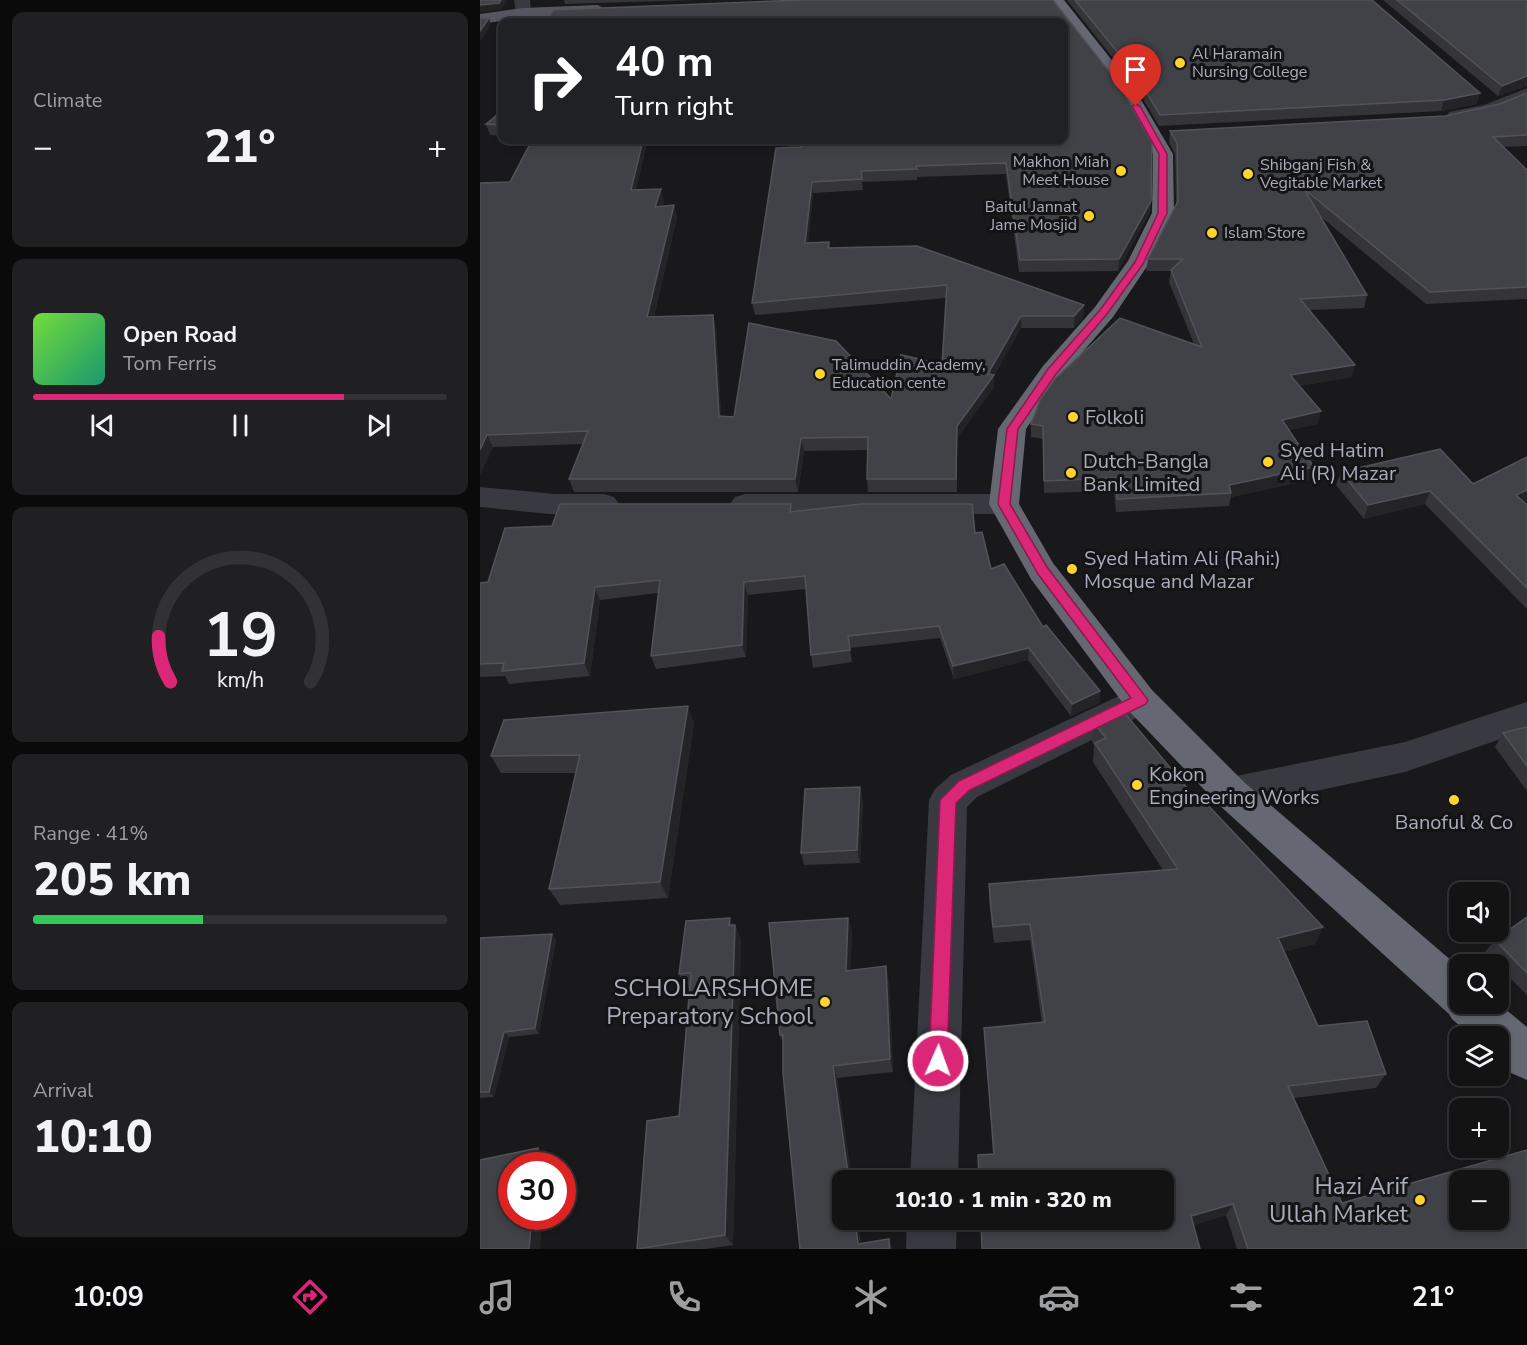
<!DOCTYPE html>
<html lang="en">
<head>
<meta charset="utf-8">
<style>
	:root { --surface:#131314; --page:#202022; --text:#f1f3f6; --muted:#9d9ea0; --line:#323234; --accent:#db2777 }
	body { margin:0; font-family:"Nunito Sans",sans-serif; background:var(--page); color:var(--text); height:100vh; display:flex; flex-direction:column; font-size:22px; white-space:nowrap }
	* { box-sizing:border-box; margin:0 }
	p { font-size:20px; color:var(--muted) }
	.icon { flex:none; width:33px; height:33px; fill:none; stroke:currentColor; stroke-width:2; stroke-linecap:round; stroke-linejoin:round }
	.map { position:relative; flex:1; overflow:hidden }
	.details { display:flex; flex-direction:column; gap:12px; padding:12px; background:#0a0a0b; width:480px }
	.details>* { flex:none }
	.guide { position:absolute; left:18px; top:18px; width:570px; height:126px; border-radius:12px; box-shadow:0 3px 9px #0003,0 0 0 2px var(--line); background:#202124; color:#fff; overflow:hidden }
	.fabs { position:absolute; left:969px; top:882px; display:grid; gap:12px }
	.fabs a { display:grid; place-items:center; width:60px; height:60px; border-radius:12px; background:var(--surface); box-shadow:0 3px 9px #0003,0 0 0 2px var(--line); font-size:30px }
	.speed { position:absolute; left:18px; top:1152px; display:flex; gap:12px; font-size:30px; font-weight:700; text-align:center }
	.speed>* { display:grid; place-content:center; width:78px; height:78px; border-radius:50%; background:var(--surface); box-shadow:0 3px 9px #0003,0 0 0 2px var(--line); line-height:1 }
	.speed .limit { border:9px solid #d22; background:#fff; color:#111 }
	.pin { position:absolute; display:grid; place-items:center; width:51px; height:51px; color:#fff; margin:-62px -26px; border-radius:50% 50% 50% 0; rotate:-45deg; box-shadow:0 0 6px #0007 }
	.pin .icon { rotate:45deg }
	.me { position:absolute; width:66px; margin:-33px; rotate:2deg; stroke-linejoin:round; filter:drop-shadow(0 0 4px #0008) }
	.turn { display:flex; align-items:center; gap:21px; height:126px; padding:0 18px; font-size:27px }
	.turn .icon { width:78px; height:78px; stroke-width:2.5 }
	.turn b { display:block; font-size:42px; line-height:51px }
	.big { font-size:45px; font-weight:800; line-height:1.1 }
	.details .tile { flex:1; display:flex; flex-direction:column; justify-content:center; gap:9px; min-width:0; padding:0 21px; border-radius:12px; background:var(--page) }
	.details .dial { align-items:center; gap:0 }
	.dial svg { height:156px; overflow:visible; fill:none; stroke:var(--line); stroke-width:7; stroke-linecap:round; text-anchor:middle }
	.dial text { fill:var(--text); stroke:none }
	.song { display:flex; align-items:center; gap:18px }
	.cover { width:72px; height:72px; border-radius:9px; background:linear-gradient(135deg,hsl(100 70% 55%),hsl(160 70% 35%)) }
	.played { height:6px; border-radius:3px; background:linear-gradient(90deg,var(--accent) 75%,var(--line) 75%) }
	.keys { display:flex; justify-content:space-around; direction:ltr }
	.heat { display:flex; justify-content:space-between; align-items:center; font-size:33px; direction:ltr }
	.charge { height:9px; border-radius:4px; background:linear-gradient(90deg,#34c759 41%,var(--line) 0) }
	.trip { position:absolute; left:352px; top:1170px; width:342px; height:60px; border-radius:12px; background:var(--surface); box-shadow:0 3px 9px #0003,0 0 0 2px var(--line); font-weight:800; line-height:60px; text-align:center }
	.menu { display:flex; height:96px; justify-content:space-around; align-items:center; background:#080808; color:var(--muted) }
	.menu .icon { width:42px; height:42px }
	.menu .active { color:var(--accent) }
	.menu b { font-size:27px; color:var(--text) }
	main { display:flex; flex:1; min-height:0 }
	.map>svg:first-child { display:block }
</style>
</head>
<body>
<main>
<section class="details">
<div class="tile"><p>Climate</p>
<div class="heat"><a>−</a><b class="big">21°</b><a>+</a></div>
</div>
<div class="tile">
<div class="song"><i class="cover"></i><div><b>Open Road</b><p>Tom Ferris</p></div></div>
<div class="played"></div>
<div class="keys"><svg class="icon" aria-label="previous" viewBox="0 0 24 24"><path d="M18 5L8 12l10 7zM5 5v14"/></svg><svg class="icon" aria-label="pause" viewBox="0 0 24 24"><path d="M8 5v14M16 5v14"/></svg><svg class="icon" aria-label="next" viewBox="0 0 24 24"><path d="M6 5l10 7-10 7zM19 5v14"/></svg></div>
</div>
<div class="tile dial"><svg viewBox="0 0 100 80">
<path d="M14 69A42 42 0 1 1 86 69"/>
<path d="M14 69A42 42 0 0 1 8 46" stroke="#db2777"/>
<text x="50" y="56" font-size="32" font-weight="700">19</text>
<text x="50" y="72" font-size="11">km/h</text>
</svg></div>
<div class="tile"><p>Range · 41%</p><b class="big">205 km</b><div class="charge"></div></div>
<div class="tile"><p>Arrival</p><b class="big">10:10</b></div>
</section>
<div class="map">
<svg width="1047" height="1249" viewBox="0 0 1047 1249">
	<rect width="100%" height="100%" fill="#19191b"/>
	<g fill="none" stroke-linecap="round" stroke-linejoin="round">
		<g fill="#393a41" fill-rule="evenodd">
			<path d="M34 0H50L51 13 49 16H37Z"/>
			<path d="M1047 88V100C1027 108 991 125 969 120L967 116 969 112 1004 105Z"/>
			<path d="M0 487 75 494H124L134 497 139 504 134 511C97 521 39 510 0 507Z"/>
			<path d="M265 494H524L534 497 539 504 534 511 524 514H265L255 511 250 504 255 497Z"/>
			<path d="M660 686 672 690 678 700 672 710 497 797 487 807 478 1180H430L449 800 455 789 471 775Z"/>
			<path d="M1047 702V730L925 772 751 809 738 804 732 793 738 782 751 777 925 742Z"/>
			<path d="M427 1220H477L476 1249H426Z"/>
		</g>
		<path fill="#555660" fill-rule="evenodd" d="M118 5 126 10 124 13 43 18 0 24V14L43 8Z"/>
		<path fill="#656772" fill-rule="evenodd" d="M568 0H584L654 88 693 154 694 213 670 262 633 317 581 377 546 429 539 504 573 563 672 690 764 782 980 968V1004L1018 1003 1047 1027V1080L1031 1073 1018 1062V1036H991L972 1019 969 1014 738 804 648 710 551 579 509 504 518 429 563 366 615 307 648 261 672 213 673 154 640 93Z"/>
	</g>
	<g fill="#353539">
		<path d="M84 0H215L85 4Z"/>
		<path d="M321 0 671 201 670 212 638 271 539 272 526 174 437 177V180L382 182 383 190 333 193 328 243 349 242 350 248 604 305 603 317 594 328H541L514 376V387L477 438V492H388L387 479 388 450 324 451 318 492H94L89 479 103 444 13 447 0 475 30 182 167 142 156 190 184 201 182 207 194 205 197 217 174 317 236 327 241 416 254 417 411 399 462 364 466 298 275 315 272 303 321 147Z"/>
		<path d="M587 0H892L997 104 961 111 679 126 656 87Z"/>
		<path d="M903 0H1047V86H1046L1018 96Z"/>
		<path d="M1047 93V146L1024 147 1047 170V299L946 304 840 216 887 295 884 308 830 310 872 377 819 386 838 424 809 430 834 467 830 480 751 497 749 506 636 512 634 491 564 493 563 439 551 437V424L714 344 689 282 691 271H666L668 259 696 204 695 154 689 142 690 131 965 116 1020 104Z"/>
		<path d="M22 111V136L10 135 6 124Z"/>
		<path d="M1047 457V501L1044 502 1047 505V609L945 504 884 519 856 485 861 472 993 484Z"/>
		<path d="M313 512 495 533 511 569 620 691 619 703 591 716 548 660 474 679 460 638 370 648 372 662 333 668 331 655 326 589 268 595 266 657 176 669 171 656 178 593 120 600 110 676 29 684 25 676 0 677V583L8 582Z"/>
		<path d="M214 723 188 898 80 905 69 889 96 773H21L11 756Z"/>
		<path d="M614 723 718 801 843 927 835 944 804 951 838 1026 906 1074 896 1088 814 1098 862 1203 1047 1249H757L746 1215 714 1225 513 1154 504 1028 562 1023 550 940 514 943 509 902V884L683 870 613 762 614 745 612 742Z"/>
		<path d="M1047 727V791L1015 747 1023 733Z"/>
		<path d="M383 800 380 863 324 865 321 853Z"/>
		<path d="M1047 917V995L1018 966V964H1017L1005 952 1015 940Z"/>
		<path d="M368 918 372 933 370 970 409 980 413 1072 357 1078 372 1180H363V1220H377L381 1244 409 1239 412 1249H320L303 1043 300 1035Z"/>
		<path d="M253 925H255L261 940 253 1245 225 1249H157L199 1116 210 988H206L199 974Z"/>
		<path d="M72 934 76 940 59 1034 29 1037 14 1097 0 1098V938Z"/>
	</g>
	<g fill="#242427">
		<path d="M21 0H28L21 10 0 12V5Z"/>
		<path d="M9 18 11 25 0 42V31Z"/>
		<path d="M1047 76 1046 86 1018 96 1022 86Z"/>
		<path d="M1000 93 997 104 961 111 964 100Z"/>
		<path d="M163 140H167V142L154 202 151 190Z"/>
		<path d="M332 182 333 193 327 255 325 243Z"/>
		<path d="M181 189 184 201 178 219 175 207Z"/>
		<path d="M671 201 670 212 638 271 639 259Z"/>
		<path d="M194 205 197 217 171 329 167 317Z"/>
		<path d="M604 305 603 317 594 328V316Z"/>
		<path d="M233 315 236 327 242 428 239 416Z"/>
		<path d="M541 316V328L514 376V387L477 438V492V426Z"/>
		<path d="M875 365 872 377 807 388 810 375Z"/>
		<path d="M841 411 838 424 799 432 802 420Z"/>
		<path d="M7 435 13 447 0 475V450Z"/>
		<path d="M321 438 324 451 318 492 315 479Z"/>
		<path d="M834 467 830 480 751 497V493L749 485Z"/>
		<path d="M1047 490V501L1030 509 1036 495Z"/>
		<path d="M950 491 945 504 884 519 888 505Z"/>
		<path d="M264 582 268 595 266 657 262 645Z"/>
		<path d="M115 587 120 600 110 676 104 663Z"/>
		<path d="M549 648 548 660 474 679 473 666Z"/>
		<path d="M620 691 619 703 591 716 592 704Z"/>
		<path d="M208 706 214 723 188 898 180 882Z"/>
		<path d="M380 787 383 800 380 863 377 850Z"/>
		<path d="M250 918 255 930V925L261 940 253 1245 245 1235Z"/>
		<path d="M368 918 372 933 370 985 366 971Z"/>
		<path d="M843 927 835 944 791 955 798 938Z"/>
		<path d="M72 934 76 940 59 1034 55 1028Z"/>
		<path d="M406 966 409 980 413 1072 410 1059Z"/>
		<path d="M24 1032 29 1037 14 1097 9 1092Z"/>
		<path d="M353 1066 357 1078 372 1180H369Z"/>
		<path d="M58 1148 68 1158 67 1166H56Z"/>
		<path d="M753 1204 746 1215 706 1228 711 1216Z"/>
		<path d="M52 1216H63L60 1249H49Z"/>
		<path d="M375 1220H377L381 1249 378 1244Z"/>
	</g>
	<g fill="#414247" stroke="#525359" stroke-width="1.5" fill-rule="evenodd">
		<path d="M0 0H21L19 3 0 5Z"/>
		<path d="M321 0H573L639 84 672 143 671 201 639 259 540 260 526 163 436 166 437 169 381 171 382 179 332 182 325 243 349 242 348 248 437 246 604 305 594 316H541L508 374 514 375 477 426 476 479H387L388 437 321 438 315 479H89L108 431 7 435 0 450V183L30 182 52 140H163L151 190 181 189 175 207 194 205 167 317 233 315 239 416 254 417 269 323 356 341 411 399 421 355 462 364 467 285 272 303 296 148 321 147 320 140H584V22H66L73 10Z"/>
		<path d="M595 0H892L1000 93 964 100 680 115 657 76Z"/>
		<path d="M917 0H1047V76L1022 86Z"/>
		<path d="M0 18H9L0 31Z"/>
		<path d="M1047 93V135L1013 137 1047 170V287L950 292 824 189 887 295 820 299 875 365 810 375 841 411 802 420 834 467 749 485 751 493 637 499 635 478 564 481 563 426 551 424 560 400 575 379 640 318 722 347 691 270 703 259H668L698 201 697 143 690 131 965 116 1020 104Z"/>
		<path d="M22 111V125L6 124Z"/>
		<path d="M960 449 993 484 1047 457V490L1036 495 1047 505V588L950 491 888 505 861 472Z"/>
		<path d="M80 504H311L310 512 381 504H492L495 533 502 532 511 569 524 564 563 627 566 625 620 691 592 704 549 648 473 666 459 626 368 636 370 650 331 655 325 576 264 582 262 645 171 656 180 580 115 587 104 663 22 671 24 663 0 664V583L8 582 25 528 72 526Z"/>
		<path d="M208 706 180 882 69 889 100 755 11 756 24 720Z"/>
		<path d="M642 710 718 801 722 799 843 927 798 938 838 1026 887 1021 906 1074 808 1086 862 1203 1047 1150V1249H768L753 1204 711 1216 720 1249H502L501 1220H684V1180H499L498 1155 514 1154 504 1028 565 1022 550 924 513 927 509 884 698 869 615 743 626 738 614 723ZM980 1180H1018V1220H980Z"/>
		<path d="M1047 727V766L1023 733Z"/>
		<path d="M380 787 377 850 321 853 325 789Z"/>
		<path d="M1047 917V973L1015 940Z"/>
		<path d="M250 918 249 925H255L245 1235 157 1249 167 1121 199 1116 211 973 199 974 206 921Z"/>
		<path d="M368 918 366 971 406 966 410 1059 353 1066 369 1180H363V1220H375L378 1244 409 1239V1249H320L303 1073V1035H300L289 923Z"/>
		<path d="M72 934 55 1028 24 1032 9 1092H0V938Z"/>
		<path d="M58 1148 56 1166H32V1216H52L49 1249H0V1160Z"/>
	</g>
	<path fill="#db2777" stroke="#8e194d" stroke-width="1.5" d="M656 104 660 106 687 154V213L663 264 627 314 576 374 538 429 530 504 567 567 668 700 666 704 490 790 476 803 467 1061 465 1068 458 1070 451 1068 449 1061 460 800 479 781 651 698 558 574 518 504 527 429 568 369 620 310 655 262 678 213 679 154 652 106Z"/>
	<g fill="#ffd42d" stroke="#141416" stroke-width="2">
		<circle cx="700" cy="63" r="6"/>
		<circle cx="641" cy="171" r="6"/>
		<circle cx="768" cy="174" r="6"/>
		<circle cx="609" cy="216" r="6"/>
		<circle cx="732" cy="233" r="6"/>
		<circle cx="340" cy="374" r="6"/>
		<circle cx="593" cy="417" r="6"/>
		<circle cx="788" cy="462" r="6"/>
		<circle cx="591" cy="473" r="6"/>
		<circle cx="592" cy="569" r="6"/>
		<circle cx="657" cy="785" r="6"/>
		<circle cx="974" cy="800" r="6"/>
		<circle cx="345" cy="1002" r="6"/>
		<circle cx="940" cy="1200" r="6"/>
	</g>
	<g text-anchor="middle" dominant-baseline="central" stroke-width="6" stroke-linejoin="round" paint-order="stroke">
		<g font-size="16" fill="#aaadbc" stroke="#141416" text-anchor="start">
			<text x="712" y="54">Al Haramain<tspan x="712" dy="18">Nursing College</tspan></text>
			<text x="629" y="162" text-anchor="end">Makhon Miah<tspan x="629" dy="18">Meet House</tspan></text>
			<text x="780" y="165">Shibganj Fish &amp;<tspan x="780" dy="18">Vegitable Market</tspan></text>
			<text x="597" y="207" text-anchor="end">Baitul Jannat<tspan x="597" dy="18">Jame Mosjid</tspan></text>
			<text x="744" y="233">Islam Store</text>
			<text x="352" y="365">Talimuddin Academy,<tspan x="352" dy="18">Education cente</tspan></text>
		</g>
		<g font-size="20" fill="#aaadbc" stroke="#141416" text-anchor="start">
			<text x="605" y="417">Folkoli</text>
			<text x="800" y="450">Syed Hatim<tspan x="800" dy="23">Ali (R) Mazar</tspan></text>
			<text x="603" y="461">Dutch-Bangla<tspan x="603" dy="23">Bank Limited</tspan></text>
			<text x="604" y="558">Syed Hatim Ali (Rahi:)<tspan x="604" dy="23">Mosque and Mazar</tspan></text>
			<text x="669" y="774">Kokon<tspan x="669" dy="23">Engineering Works</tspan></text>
			<text x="974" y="822" text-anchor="middle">Banoful &amp; Co</text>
		</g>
		<g font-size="24" fill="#aaadbc" stroke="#141416" text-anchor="end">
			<text x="333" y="988">SCHOLARSHOME<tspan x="333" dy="28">Preparatory School</tspan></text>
			<text x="928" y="1186">Hazi Arif<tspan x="928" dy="28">Ullah Market</tspan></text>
		</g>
	</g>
</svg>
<div class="fabs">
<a><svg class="icon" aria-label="sound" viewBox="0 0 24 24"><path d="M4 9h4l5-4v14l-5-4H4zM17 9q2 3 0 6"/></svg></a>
<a><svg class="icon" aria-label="search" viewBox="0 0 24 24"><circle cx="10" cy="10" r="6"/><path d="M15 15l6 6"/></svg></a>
<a><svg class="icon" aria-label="layers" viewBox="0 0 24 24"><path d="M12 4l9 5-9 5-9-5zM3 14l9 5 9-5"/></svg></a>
<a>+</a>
<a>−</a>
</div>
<div class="speed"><div class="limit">30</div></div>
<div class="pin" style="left:656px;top:106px;background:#d93025"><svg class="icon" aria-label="arrive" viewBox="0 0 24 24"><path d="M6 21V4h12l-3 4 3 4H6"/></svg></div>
<svg class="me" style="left:458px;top:1061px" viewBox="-20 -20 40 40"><circle r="17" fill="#db2777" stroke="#fff" stroke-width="3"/><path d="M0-11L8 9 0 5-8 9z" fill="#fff"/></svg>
<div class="trip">10:10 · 1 min · 320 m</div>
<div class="guide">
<div class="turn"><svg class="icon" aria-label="right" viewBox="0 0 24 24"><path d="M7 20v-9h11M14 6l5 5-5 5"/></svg><div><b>40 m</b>Turn right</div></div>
</div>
</div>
</main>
<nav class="menu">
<b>10:09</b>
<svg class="icon active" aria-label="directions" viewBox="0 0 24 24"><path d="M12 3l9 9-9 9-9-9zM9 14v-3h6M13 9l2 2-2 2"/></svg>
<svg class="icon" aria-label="music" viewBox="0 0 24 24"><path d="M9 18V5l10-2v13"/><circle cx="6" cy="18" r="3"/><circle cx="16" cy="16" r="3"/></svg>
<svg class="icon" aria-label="phone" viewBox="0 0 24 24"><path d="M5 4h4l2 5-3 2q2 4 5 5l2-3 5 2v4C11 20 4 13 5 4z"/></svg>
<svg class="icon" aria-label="climate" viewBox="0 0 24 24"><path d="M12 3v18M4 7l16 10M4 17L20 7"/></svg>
<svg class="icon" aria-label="car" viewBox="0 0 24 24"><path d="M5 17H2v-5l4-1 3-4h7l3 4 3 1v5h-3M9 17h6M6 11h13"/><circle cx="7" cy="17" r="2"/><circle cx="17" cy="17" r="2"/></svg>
<svg class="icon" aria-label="filters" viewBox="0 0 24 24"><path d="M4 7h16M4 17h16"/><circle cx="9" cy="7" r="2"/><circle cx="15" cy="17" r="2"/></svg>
<b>21°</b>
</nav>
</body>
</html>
